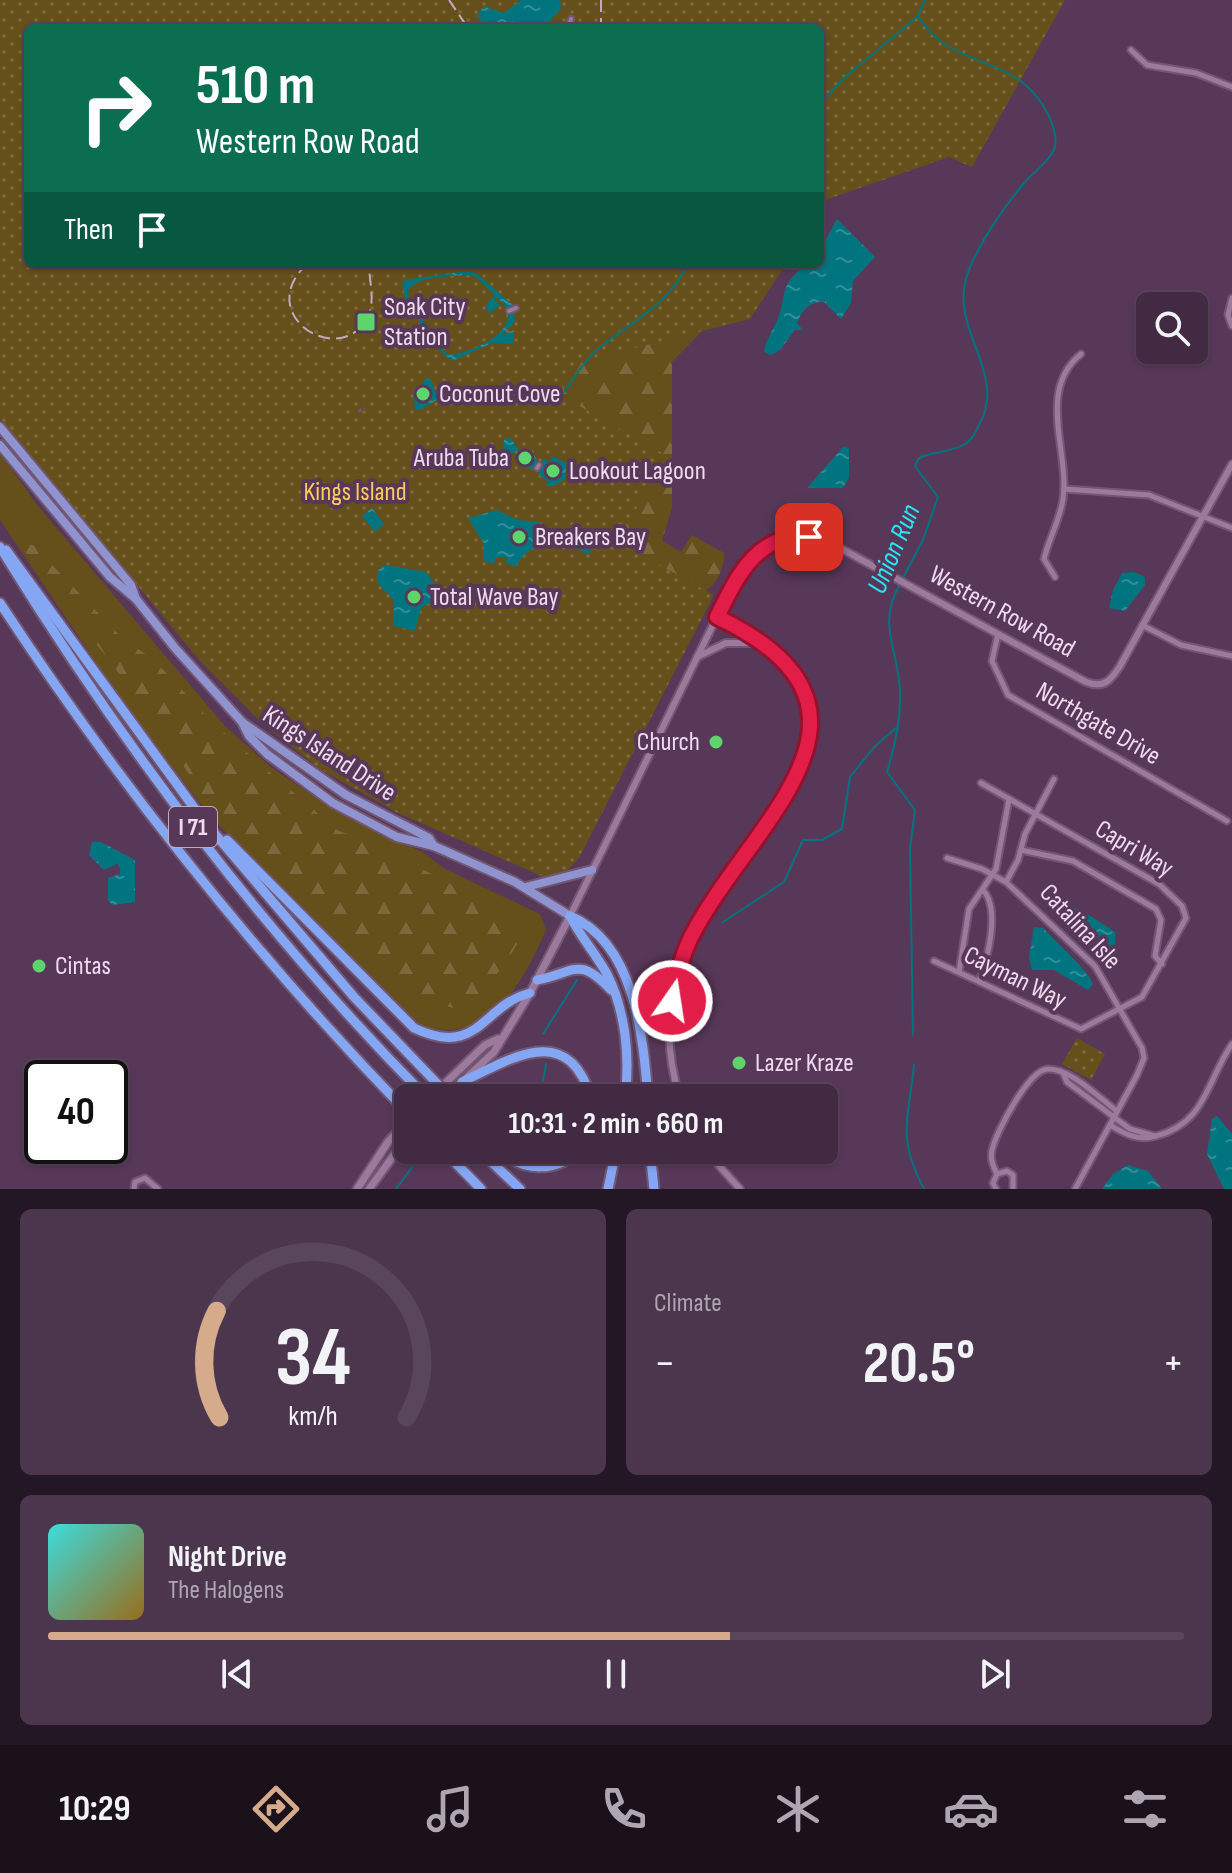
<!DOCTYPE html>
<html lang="en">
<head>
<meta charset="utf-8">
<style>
	:root { --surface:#422a43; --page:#4c364e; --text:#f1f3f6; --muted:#aea7b2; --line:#5a465c; --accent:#d6ab8b }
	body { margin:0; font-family:"Sofia Sans Condensed",sans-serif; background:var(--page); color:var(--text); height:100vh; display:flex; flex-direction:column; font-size:30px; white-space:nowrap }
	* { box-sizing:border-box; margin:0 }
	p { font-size:26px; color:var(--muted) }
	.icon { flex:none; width:44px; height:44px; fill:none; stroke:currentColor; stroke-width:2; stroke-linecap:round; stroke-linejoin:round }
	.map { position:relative; height:1189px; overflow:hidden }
	.side { display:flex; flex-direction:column; gap:20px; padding:20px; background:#241725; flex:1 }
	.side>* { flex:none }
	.guide { position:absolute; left:24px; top:24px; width:800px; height:244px; border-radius:12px; box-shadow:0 2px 6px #0004,0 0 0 2px var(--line); background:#0b6e4f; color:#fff; overflow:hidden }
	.buttons { position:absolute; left:1136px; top:292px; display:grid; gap:16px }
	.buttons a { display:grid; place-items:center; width:72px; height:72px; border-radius:12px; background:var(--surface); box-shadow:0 2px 6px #0004,0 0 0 2px var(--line); font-size:40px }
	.speed { position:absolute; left:24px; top:1060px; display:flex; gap:16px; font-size:40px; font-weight:700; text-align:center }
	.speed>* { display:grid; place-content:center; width:104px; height:104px; border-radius:50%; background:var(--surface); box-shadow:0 2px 6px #0004,0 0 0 2px var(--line); line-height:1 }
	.speed .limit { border:4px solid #111; border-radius:12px; background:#fff; color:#111 }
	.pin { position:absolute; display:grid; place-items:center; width:68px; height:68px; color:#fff; margin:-34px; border-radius:16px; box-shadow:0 4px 12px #0006 }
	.me { position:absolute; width:88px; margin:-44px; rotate:13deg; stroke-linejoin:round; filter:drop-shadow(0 0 6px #0008) }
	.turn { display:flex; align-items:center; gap:28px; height:168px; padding:0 40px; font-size:36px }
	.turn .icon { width:104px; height:104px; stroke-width:2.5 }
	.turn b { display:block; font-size:56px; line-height:68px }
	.then { display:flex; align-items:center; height:76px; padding:0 40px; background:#0003; gap:16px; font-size:30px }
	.big { font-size:60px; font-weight:700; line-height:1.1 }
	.side .card { flex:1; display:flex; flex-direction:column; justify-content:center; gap:12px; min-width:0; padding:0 28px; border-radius:12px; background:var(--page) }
	.side .dial { align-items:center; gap:0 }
	.dial svg { height:208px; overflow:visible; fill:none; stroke:var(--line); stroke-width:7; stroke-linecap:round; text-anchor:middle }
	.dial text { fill:var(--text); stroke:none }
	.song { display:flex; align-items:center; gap:24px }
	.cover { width:96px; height:96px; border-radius:12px; background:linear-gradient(135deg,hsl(180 70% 55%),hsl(40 70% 35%)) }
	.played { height:8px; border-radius:4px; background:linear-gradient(90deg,var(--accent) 60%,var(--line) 60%) }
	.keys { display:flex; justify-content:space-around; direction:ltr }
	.heat { display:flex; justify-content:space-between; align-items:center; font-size:44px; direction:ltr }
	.side .tiles { flex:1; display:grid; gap:20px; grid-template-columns:1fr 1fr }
	.card:last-child { grid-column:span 2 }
	.trip { position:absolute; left:394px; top:1084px; width:444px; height:80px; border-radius:12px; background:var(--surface); box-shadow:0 2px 6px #0004,0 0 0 2px var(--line); font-weight:700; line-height:80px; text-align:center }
	.dock { display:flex; height:128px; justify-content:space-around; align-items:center; background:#1a111b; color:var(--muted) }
	.dock .icon { width:56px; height:56px }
	.dock .active { color:var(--accent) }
	.dock b { font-size:36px; color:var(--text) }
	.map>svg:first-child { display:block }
</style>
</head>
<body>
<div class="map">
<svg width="1232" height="1189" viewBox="0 0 1232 1189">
	<defs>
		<pattern id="forest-firs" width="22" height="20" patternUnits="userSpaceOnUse" patternTransform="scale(2)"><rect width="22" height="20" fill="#654f1b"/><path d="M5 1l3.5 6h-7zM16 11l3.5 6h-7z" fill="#7b683c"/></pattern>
		<pattern id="park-dots" width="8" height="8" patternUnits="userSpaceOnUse" patternTransform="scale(2)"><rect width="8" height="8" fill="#654f1b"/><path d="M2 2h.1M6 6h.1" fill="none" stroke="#7b683c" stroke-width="1.8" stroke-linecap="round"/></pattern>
		<pattern id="water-ripples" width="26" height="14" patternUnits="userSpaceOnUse" patternTransform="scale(2)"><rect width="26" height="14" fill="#00757f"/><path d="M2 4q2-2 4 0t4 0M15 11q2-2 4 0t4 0" fill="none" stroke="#328e98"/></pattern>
	</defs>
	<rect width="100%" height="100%" fill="#583859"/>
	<path fill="#654f1b" d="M0 453 38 506 225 726 272 768 330 807 424 853 445 869 540 914 546 930C523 983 488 1049 419 1025L349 962 210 816 126 707 0 520Z"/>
	<g fill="url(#forest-firs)">
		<path d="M707 326 672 362V508L662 541 681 552 692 535 724 553C724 568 717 586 703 592L610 539 535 384 550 365Z"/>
		<path d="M27 545H33L123 639 153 659 214 724 337 830 382 848 513 917 520 939 504 966 474 999 453 1008 427 1001 389 984 287 873 203 795 134 693 25 551Z"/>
	</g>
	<g fill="url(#park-dots)">
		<path d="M0 0H1065L972 167 949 157 828 199 820 211V28H28V264H786L750 319 579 362 560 395 669 457 616 541 714 595 579 858 562 876 546 878 396 812 320 769 263 724 200 661 0 419Z"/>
		<path d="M1077 1038 1105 1054 1091 1080 1062 1064Z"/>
	</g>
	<g fill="url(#water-ripples)" fill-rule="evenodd">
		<path d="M521 0H560L561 9 543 28H487L477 16 484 6 504 13Z"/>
		<path d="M837 219 875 257 853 281 851 303 841 319 824 302C808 302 803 310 797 323L803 330H795L780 350 771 355 764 352C766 340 771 334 776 323 789 293 776 288 807 264H820V250Z"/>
		<path d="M465 271 476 273 513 305 515 321 502 336 514 330V344L492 343 452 361 422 335 417 312 406 302 402 284 405 280ZM467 275 476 277 495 295 486 305 489 314 500 305 494 299 497 298C532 324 476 352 450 355 425 340 426 313 409 299L408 291C418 275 449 277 467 275Z"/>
		<path d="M430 378 438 399 420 410 415 409 413 389 420 388 425 379Z"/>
		<path d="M510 437 521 453 531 450 540 465 544 458 549 463 553 456 565 463 567 461 565 479 554 486 545 485 548 481 539 475 538 469 524 468 516 462 519 460H512L520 455 517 450 510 456 503 449 504 440Z"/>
		<path d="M844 446 849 449V478L843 488H807Z"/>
		<path d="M372 508 384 524 375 532 362 516Z"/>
		<path d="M497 510 518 520 539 522 559 540C540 545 525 548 516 567L506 563V557L496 558 493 564 483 560 484 544 468 518Z"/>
		<path d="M581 532 593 540 589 555 573 546Z"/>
		<path d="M386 565 426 572 437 587 438 598 421 608 415 631 393 626 394 601C386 588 372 587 379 569Z"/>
		<path d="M1134 572 1145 577V585L1125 611 1109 608 1113 590 1122 573Z"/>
		<path d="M92 842H101L135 860V902L112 905 108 900V878L120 874V868L117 864 104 870 89 855Z"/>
		<path d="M1039 893C1067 900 1091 916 1115 932L1116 952 1108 961 1077 936Z"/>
		<path d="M1034 927 1043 928C1055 941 1088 970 1093 984L1088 990 1054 970H1032L1029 958Z"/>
		<path d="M1217 1116 1232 1134V1189H1224L1207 1154 1212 1119Z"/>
		<path d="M1128 1165 1148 1171 1162 1189H1102L1113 1174Z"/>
	</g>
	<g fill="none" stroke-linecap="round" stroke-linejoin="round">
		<g stroke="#00757f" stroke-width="2">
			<path d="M820 104 844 78 917 17"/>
			<path d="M564 392C576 376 587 356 604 344 636 320 669 303 688 264"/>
			<path d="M903 578 923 540 938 497 915 466 919 458C934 451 950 453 965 444 972 441 975 432 979 425 1008 375 951 331 966 279 974 250 1005 205 1026 181 1034 172 1049 161 1054 150 1058 141 1054 129 1051 121 1020 48 953 75 918 16L925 0"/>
			<path d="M900 584C876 626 899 649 900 692 901 720 895 746 887 772L915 810 910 849 913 1035"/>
			<path d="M723 922 784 882 803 840H822L842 829 850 777 874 747 896 728"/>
			<path d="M543 1034 577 980"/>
			<path d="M914 1065C909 1119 896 1135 924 1189"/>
			<path d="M481 1097 491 1098"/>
			<path d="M540 1098 546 1064"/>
			<path d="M396 1189 416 1162"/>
		</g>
		<path stroke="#6f5070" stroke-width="4" stroke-dasharray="4 2" stroke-linecap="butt" d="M358 411 365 409"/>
		<defs>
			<g id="pedestrian">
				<path d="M569 28 571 19"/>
				<path d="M509 311 516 308"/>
				<path d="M428 341 432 336"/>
				<path d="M537 468 539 465"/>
			</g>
			<g id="minor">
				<path d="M1131 50 1147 65 1196 73 1232 87"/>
				<path d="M1232 298 1228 315 1232 326"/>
				<path d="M1064 489 1149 495 1232 528"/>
				<path d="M1055 577 1044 559C1049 538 1060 520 1063 499 1070 453 1036 390 1081 354"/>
				<path d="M1142 625 1181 645 1232 656"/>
				<path d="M998 634 992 661 1008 695 1227 821"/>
				<path d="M1021 850 1073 861 1156 909 1161 920 1155 956 1162 964"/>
				<path d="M947 858 982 869 1006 882 1095 966 1142 1048 1144 1058 1137 1075 1075 1189"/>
				<path d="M1006 882 1018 860 1025 834 1054 779"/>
				<path d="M934 961 1081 1029 1142 997 1186 918 1182 906 1159 884 981 783"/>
				<path d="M959 972 969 909 996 869 1009 799"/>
				<path d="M979 981C988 958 1000 911 984 891"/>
				<path d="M1064 1075 1067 1082 1130 1129 1155 1136"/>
				<path d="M1110 1125C1126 1135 1139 1141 1156 1136 1206 1123 1206 1082 1232 1044"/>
				<path d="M997 1174C993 1166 990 1159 992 1150 996 1132 1029 1069 1048 1069 1072 1069 1099 1098 1117 1111"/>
				<path d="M997 1174 1007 1171 1013 1175V1189"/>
				<path d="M134 1189 135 1182 145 1178 158 1189"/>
				<path d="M996 1189 993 1183 997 1174"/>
			</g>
			<g id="tertiary">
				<path d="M697 657 726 643H752L773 650"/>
				<path d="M570 916 738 574C762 536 801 531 840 548L1086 682C1104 689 1111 680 1120 666L1232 464"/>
				<path d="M680 1098C663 1046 666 986 691 938 749 823 912 710 717 617"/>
				<path d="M705 1150 740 1189"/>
			</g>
			<g id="secondary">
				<path d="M447 1096 494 1052 530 993 570 916"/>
				<path d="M430 1098 485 1045 498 1039"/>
				<path d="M357 1189 388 1142 408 1120"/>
				<path d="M369 1189 408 1136"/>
			</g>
			<g id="primary">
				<path d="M0 427 131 585 136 599 175 648 242 722 346 795 429 838 434 846"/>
				<path d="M0 445 110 577 136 599"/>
				<path d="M242 722 249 736 267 754 333 803 397 837 434 846 515 882 570 916"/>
				<path d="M526 887 592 870"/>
			</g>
			<g id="motorway">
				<path d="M0 547C121 744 264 933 427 1098"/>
				<path d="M6 550 203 820 354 997 427 1073"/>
				<path d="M0 603C120 786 256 956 408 1113"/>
				<path d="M227 840 414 1028C479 1059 482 1005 530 993"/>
				<path d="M570 916C635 943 643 1036 648 1098"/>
				<path d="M570 916C580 936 596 954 607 974 626 1012 630 1057 625 1098"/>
				<path d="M537 980C575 973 578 955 611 990"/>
				<path d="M462 1082C512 1058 568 1021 591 1098"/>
				<path d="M443 1150 481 1189"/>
				<path d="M479 1150 520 1189"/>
				<path d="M499 1150C524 1173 556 1172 581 1150"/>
				<path d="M650 1150 654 1189"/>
				<path d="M608 1189 616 1150"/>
			</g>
		</defs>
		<use href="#pedestrian" stroke="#725773" stroke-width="8"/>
		<use href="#minor" stroke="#725773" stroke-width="9"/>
		<use href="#tertiary" stroke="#725773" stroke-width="10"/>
		<use href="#secondary" stroke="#725773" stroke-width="11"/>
		<use href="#primary" stroke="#725773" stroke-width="12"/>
		<use href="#motorway" stroke="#725773" stroke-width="13"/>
		<use href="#pedestrian" stroke="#9d799d" stroke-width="4"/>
		<use href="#minor" stroke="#9d799d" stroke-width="5"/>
		<use href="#tertiary" stroke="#9d799d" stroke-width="6"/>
		<use href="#secondary" stroke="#9d799d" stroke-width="7"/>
		<use href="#primary" stroke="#8f94d1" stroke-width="8"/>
		<use href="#motorway" stroke="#85a6f3" stroke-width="9"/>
		<g stroke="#c1aac2" stroke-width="2" stroke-dasharray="12 6" stroke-linecap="butt">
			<path d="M449 0 468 28"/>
			<path d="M601 0V28"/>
			<path d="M307 264C251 316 344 372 369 314 375 298 369 281 369 264"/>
		</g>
		<defs>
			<path id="motorway-bridge" d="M427 1073 451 1098"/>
		</defs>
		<use href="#motorway-bridge" stroke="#725773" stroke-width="13" stroke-linecap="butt"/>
		<use href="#motorway-bridge" stroke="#85a6f3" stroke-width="9"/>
	</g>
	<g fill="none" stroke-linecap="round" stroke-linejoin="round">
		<defs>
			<path id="route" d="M672 1001C676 979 681 958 691 937 749 823 912 710 717 617 737 577 756 533 809 537"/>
		</defs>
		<use href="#route" stroke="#92132f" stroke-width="20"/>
		<use href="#route" stroke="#e11d48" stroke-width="14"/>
	</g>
	<g fill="#5ed56c" stroke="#583859" stroke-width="3">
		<rect x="356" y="312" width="20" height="20" rx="4"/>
		<circle cx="423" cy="394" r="8"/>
		<circle cx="525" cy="458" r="8"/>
		<circle cx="553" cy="471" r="8"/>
		<circle cx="519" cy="537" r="8"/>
		<circle cx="414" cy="597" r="8"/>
		<circle cx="716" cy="742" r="8"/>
		<circle cx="39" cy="966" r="8"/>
		<circle cx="739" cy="1063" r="8"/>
	</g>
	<g text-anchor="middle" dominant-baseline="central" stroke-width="8" stroke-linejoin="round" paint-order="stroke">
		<rect fill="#583859" stroke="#c2aac2" stroke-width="2" x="169" y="807" width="48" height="40" rx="6"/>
		<g font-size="24" font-weight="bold" fill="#efdbef">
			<text x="193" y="827">I 71</text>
		</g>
		<g font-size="26" fill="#efdbef" stroke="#583859" text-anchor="start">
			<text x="384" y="307">Soak City<tspan x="384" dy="30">Station</tspan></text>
			<text x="439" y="394">Coconut Cove</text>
			<text x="509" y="458" text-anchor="end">Aruba Tuba</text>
			<text x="569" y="471">Lookout Lagoon</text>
			<text x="535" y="537">Breakers Bay</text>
			<text x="430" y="597">Total Wave Bay</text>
			<text x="700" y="742" text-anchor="end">Church</text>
			<text x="55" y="966">Cintas</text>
			<text x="755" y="1063">Lazer Kraze</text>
		</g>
		<g font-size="26" fill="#fccc5b" stroke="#583859">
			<text x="355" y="492">Kings Island</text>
		</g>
		<g font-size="26" fill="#efdbef" stroke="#583859">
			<text transform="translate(1002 612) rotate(29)">Western Row Road</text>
			<text transform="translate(1098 724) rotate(30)">Northgate Drive</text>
			<text transform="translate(329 754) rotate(33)">Kings Island Drive</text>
			<text transform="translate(1134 849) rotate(31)">Capri Way</text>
			<text transform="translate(1080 927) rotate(47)">Catalina Isle</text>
			<text transform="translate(1015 978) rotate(26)">Cayman Way</text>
		</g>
		<g font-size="28" font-style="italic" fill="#27e7f9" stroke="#583859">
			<text transform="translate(894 549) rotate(-67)">Union Run</text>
		</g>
	</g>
</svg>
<div class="buttons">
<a><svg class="icon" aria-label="search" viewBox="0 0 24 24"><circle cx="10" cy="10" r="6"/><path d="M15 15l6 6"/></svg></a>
</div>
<div class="speed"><div class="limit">40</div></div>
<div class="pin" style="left:809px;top:537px;background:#d93025"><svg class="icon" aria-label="arrive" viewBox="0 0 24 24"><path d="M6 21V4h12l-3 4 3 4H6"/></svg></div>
<svg class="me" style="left:672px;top:1001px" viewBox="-20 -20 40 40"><circle r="17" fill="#e11d48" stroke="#fff" stroke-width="3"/><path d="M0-11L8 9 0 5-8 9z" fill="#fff"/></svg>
<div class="trip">10:31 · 2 min · 660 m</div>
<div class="guide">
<div class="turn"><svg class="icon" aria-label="right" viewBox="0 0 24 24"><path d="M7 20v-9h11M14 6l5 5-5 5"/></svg><div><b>510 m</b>Western Row Road</div></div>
<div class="then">Then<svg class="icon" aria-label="arrive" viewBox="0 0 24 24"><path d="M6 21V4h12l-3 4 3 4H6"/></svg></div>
</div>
</div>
<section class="side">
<div class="tiles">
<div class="card dial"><svg viewBox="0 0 100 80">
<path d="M14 69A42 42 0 1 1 86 69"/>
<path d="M14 69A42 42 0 0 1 13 28" stroke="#d6ab8b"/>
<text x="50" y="56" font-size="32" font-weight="700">34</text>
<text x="50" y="72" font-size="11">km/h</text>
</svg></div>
<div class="card"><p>Climate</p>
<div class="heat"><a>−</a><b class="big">20.5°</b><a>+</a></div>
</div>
<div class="card">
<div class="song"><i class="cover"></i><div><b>Night Drive</b><p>The Halogens</p></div></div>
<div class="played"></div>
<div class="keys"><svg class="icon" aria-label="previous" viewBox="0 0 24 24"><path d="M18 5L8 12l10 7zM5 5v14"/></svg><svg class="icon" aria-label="pause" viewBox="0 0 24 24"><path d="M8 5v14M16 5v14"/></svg><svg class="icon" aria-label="next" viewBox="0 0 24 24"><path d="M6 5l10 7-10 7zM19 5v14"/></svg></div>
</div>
</div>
</section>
<nav class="dock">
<b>10:29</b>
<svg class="icon active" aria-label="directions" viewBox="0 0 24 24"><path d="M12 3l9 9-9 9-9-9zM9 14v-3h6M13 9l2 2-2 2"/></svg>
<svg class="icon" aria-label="music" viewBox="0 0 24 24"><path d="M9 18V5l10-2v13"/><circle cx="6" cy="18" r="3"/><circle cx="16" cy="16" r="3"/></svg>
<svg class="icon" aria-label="phone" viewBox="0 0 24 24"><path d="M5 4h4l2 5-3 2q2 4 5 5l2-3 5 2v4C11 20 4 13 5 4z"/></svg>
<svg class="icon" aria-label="climate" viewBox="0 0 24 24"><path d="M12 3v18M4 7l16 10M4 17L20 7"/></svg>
<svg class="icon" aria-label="car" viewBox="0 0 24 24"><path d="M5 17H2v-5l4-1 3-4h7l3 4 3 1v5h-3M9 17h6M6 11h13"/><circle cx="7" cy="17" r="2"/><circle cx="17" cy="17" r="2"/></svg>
<svg class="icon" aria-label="filters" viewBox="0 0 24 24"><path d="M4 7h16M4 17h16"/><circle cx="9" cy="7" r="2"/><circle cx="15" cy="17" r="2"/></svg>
</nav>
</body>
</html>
